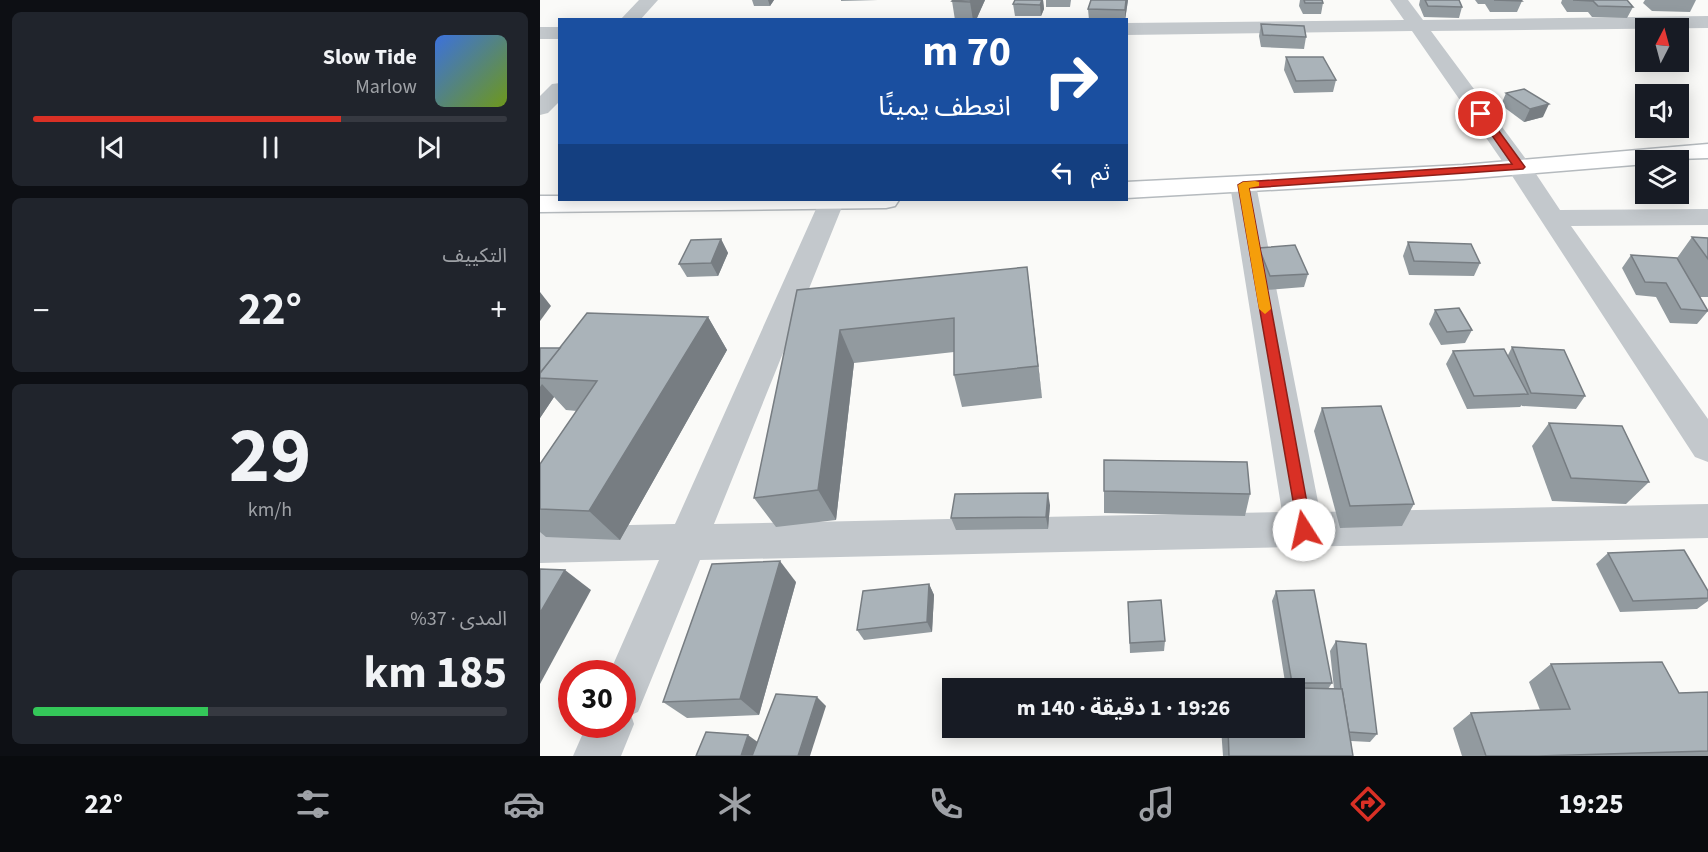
<!DOCTYPE html>
<html lang="ar">
<head>
<meta charset="utf-8">
<style>
	:root { --surface:#171b24; --page:#20242c; --text:#f1f3f6; --muted:#9ea1a6; --line:#363941; --accent:#d93025 }
	body { margin:0; font-family:"Source Sans 3","Noto Sans Arabic",sans-serif; background:var(--page); color:var(--text); direction:rtl; height:100vh; display:flex; flex-direction:column; font-size:22px; white-space:nowrap }
	* { box-sizing:border-box; margin:0 }
	p { font-size:20px; color:var(--muted) }
	.icon { flex:none; width:33px; height:33px; fill:none; stroke:currentColor; stroke-width:2; stroke-linecap:round; stroke-linejoin:round }
	.map { position:relative; flex:1; overflow:hidden; direction:ltr }
	.details { display:flex; flex-direction:column; gap:12px; padding:12px; background:#0d0f14; width:540px }
	.details>* { flex:none }
	.hud { position:absolute; left:18px; top:18px; width:570px; height:183px; border-radius:0px; box-shadow:0 3px 15px #0003; direction:rtl; background:#1a4fa0; color:#fff; overflow:hidden }
	.needle { width:39px; rotate:6deg }
	.buttons { position:absolute; left:1095px; top:18px; display:grid; gap:12px }
	.buttons a { display:grid; place-items:center; width:54px; height:54px; border-radius:0px; background:var(--surface); box-shadow:0 3px 15px #0003; font-size:30px }
	.speed { position:absolute; left:18px; top:660px; display:flex; gap:12px; font-size:30px; font-weight:700; text-align:center }
	.speed>* { display:grid; place-content:center; width:78px; height:78px; border-radius:50%; background:var(--surface); box-shadow:0 3px 15px #0003; line-height:1 }
	.speed .limit { border:9px solid #d22; background:#fff; color:#111 }
	.pin { position:absolute; display:grid; place-items:center; width:51px; height:51px; color:#fff; margin:-26px; border:3px solid #fff; border-radius:50%; box-shadow:0 2px 6px #0007 }
	.me { position:absolute; width:66px; margin:-33px; rotate:350deg; stroke-linejoin:round; filter:drop-shadow(0 0 4px #0008) }
	.turn { display:flex; align-items:center; gap:21px; height:126px; padding:0 18px; font-size:27px }
	.turn .icon { width:78px; height:78px; stroke-width:2.5 }
	.turn b { display:block; font-size:42px; line-height:51px }
	.then { display:flex; align-items:center; height:57px; padding:0 18px; background:#0003; gap:12px; font-size:22px }
	.big { font-size:45px; font-weight:700; line-height:1.1 }
	.details .card { flex:1; display:flex; flex-direction:column; justify-content:center; gap:9px; min-width:0; padding:0 21px; border-radius:9px; background:var(--page) }
	.details .dial { align-items:center; gap:0 }
	.dial b { font-size:78px; line-height:1 }
	.song { display:flex; align-items:center; gap:18px }
	.cover { width:72px; height:72px; border-radius:9px; background:linear-gradient(135deg,hsl(220 70% 55%),hsl(80 70% 35%)) }
	.played { height:6px; border-radius:3px; background:linear-gradient(90deg,var(--accent) 65%,var(--line) 65%) }
	.keys { display:flex; justify-content:space-around; direction:ltr }
	.heat { display:flex; justify-content:space-between; align-items:center; font-size:33px; direction:ltr }
	.charge { height:9px; border-radius:4px; background:linear-gradient(90deg,#34c759 37%,var(--line) 0) }
	.trip { position:absolute; left:402px; top:678px; width:363px; height:60px; border-radius:0px; background:var(--surface); box-shadow:0 3px 15px #0003; font-weight:700; line-height:60px; text-align:center; direction:rtl }
	.tab-bar { display:flex; height:96px; justify-content:space-around; align-items:center; background:#090b0e; color:var(--muted) }
	.tab-bar .icon { width:42px; height:42px }
	.tab-bar .on { color:var(--accent) }
	.tab-bar b { font-size:27px; color:var(--text) }
	main { display:flex; flex:1; min-height:0 }
	.map>svg:first-child { display:block }
</style>
</head>
<body>
<main>
<div class="map">
<svg width="1168" height="756" viewBox="0 0 1168 756">
	<rect width="100%" height="100%" fill="#fafaf8"/>
	<g fill="none" stroke-linecap="round" stroke-linejoin="round">
		<defs>
			<g id="primary">
				<path d="M1168 144V158L1106 160V164L923 179 586 198V182L923 165Z"/>
				<path d="M0 196H20V200H359L355 206 346 208 0 212Z"/>
			</g>
		</defs>
		<use href="#primary" stroke="#b5babe" stroke-width="3"/>
		<g fill="#c3c8cc" fill-rule="evenodd">
			<path d="M99 0H118L100 20H80Z"/>
			<path d="M850 0H868L883 20 1168 16V28L891 31 988 162 1020 210 1168 209V225L1031 226 1168 419V462L1155 457 967 168 872 31 586 35V23L864 20Z"/>
			<rect x="0" y="27" width="20" height="12"/>
			<path d="M20 83V101L8 113 0 115V96L12 84Z"/>
			<path d="M703 177 712 180 716 185 780 512 1168 504V538L160 560 98 712 91 715 94 724 81 756H33L47 724H82V674H69L119 560 0 563V527L135 524 280 200H302L304 202 174 524 742 512 690 185 694 180Z"/>
		</g>
		<use href="#primary" fill="#fff" fill-rule="evenodd"/>
	</g>
	<g fill="#929a9f">
		<path d="M212 0H234L230 6H214Z"/>
		<path d="M301 0H338L301 1Z"/>
		<path d="M445 0 436 20H415L412 1Z"/>
		<path d="M503 0 504 9 501 16H475L473 4Z"/>
		<path d="M506 0H531L530 7H506Z"/>
		<path d="M551 0H588L585 20H549L548 9Z"/>
		<path d="M760 0H782L783 3 781 14H763L759 6Z"/>
		<path d="M880 0H919L922 7 919 18 884 17 879 5Z"/>
		<path d="M935 0H981L982 1 977 12H950L945 4H938Z"/>
		<path d="M1022 0H1087L1093 7 1087 18 1052 17 1048 12H1027L1021 3Z"/>
		<path d="M1105 0H1156L1150 12 1112 11 1103 3Z"/>
		<path d="M721 24 766 37 764 49 721 47 719 36Z"/>
		<path d="M746 57 796 80 793 92 754 93 744 70Z"/>
		<path d="M966 93 1003 117 984 122 961 105Z"/>
		<path d="M1152 237 1168 238V297H1160L1168 311 1157 324 1130 323 1116 297 1096 295 1082 268 1091 255 1137 258Z"/>
		<path d="M181 239 188 253 178 276 147 277 139 264Z"/>
		<path d="M868 242 940 263 934 276 869 275 863 256Z"/>
		<path d="M719 248 768 274 764 287 727 290 717 261Z"/>
		<path d="M487 267 502 398 422 407 414 375V352L314 363 296 520 236 527 214 498 257 290Z"/>
		<path d="M895 310 932 330 925 343 901 345 889 324Z"/>
		<path d="M168 317 187 350 80 540 6 537 0 532V464L37 411 26 410 14 397 0 418V348H20Z"/>
		<path d="M972 347 1045 396 1036 409 982 406V405L980 407 927 409 906 364 913 351 968 355Z"/>
		<path d="M782 408 874 504 862 526 800 528 774 431Z"/>
		<path d="M1009 423 1109 482 1086 504 1012 501 992 446Z"/>
		<path d="M564 491 710 494 705 516 564 513Z"/>
		<path d="M510 505 508 529 416 530 411 518Z"/>
		<path d="M1068 553 1168 598V601L1157 609 1080 612 1056 564Z"/>
		<path d="M256 582 219 715 147 718 123 702Z"/>
		<path d="M389 584 394 595 392 632 324 640 317 630Z"/>
		<path d="M736 591 792 683 788 689H794L790 651 796 641 837 734 830 742 811 741 813 756H683L681 728H754V688H685V686L746 688 732 601Z"/>
		<path d="M588 602 625 641 624 651 590 653Z"/>
		<path d="M1011 664 1139 693 1168 692V756H922L913 728 931 713 1000 710 989 682Z"/>
	</g>
	<g fill="#777d82">
		<path d="M228 0H234L230 6Z"/>
		<path d="M431 0H445L436 20H433L430 2Z"/>
		<path d="M502 0H503L504 9 501 16 500 5Z"/>
		<path d="M586 0H588L585 20V10Z"/>
		<path d="M1009 104 1003 117 984 122 990 109Z"/>
		<path d="M181 239 188 253 178 276 171 263Z"/>
		<path d="M487 267 491 300 502 398 498 366Z"/>
		<path d="M0 292 11 306 0 321Z"/>
		<path d="M168 317 187 350 80 540 49 511Z"/>
		<path d="M300 330 314 363 296 520 278 490Z"/>
		<path d="M2 384 14 397 0 418V387Z"/>
		<path d="M508 493 510 505 508 529 506 517Z"/>
		<path d="M240 561 256 582 219 715 200 699Z"/>
		<path d="M25 570 51 590 0 684V613Z"/>
		<path d="M389 584 394 595 392 632 387 622Z"/>
		<path d="M277 697 286 706 270 756H258Z"/>
		<path d="M208 735 219 743 215 756H201Z"/>
	</g>
	<g fill="#aab3b9" stroke="#777d82" stroke-width="1.5">
		<path d="M413 0H431L430 2 412 1Z"/>
		<path d="M475 0H502L500 5 473 4Z"/>
		<path d="M551 0H586L585 10 548 9Z"/>
		<path d="M764 0H782L783 3H765Z"/>
		<path d="M885 0H919L922 7 888 6Z"/>
		<path d="M954 0H981L982 1Z"/>
		<path d="M1033 0H1087L1093 7 1058 6 1053 1Z"/>
		<path d="M721 24 764 26 766 37 723 35Z"/>
		<path d="M746 57H783L796 80 756 81Z"/>
		<path d="M984 89 1009 104 990 109 966 93Z"/>
		<path d="M1152 237 1168 238V259Z"/>
		<path d="M181 239 171 263 139 264 151 240Z"/>
		<path d="M868 242 931 244 940 263 874 261Z"/>
		<path d="M755 245 768 274 730 276 719 248Z"/>
		<path d="M1091 255 1137 258 1168 311 1141 309 1126 283 1105 282Z"/>
		<path d="M487 267 498 366 414 375V318L300 330 278 490 214 498 257 290Z"/>
		<path d="M919 308 932 330 907 332 895 310Z"/>
		<path d="M47 313 168 317 49 511 0 509V464L57 381 0 378V373Z"/>
		<path d="M972 347 1024 350 1045 396 991 393Z"/>
		<path d="M0 348H20L0 373Z"/>
		<path d="M964 349 988 394 934 396 913 351Z"/>
		<path d="M841 406 874 504 810 506 782 408Z"/>
		<path d="M1009 423 1082 426 1109 482 1031 478Z"/>
		<path d="M564 460 707 462 710 494 564 491Z"/>
		<path d="M508 493 506 517 411 518 415 494Z"/>
		<path d="M1144 550 1168 591V598L1093 601 1068 553Z"/>
		<path d="M240 561 200 699 123 702 172 564Z"/>
		<path d="M0 569 25 570 0 613Z"/>
		<path d="M389 584 387 622 317 630 323 591Z"/>
		<path d="M774 590 792 683H752L736 591Z"/>
		<path d="M621 600 625 641 590 643 588 602Z"/>
		<path d="M796 641 826 644 837 734 809 732 802 689H801Z"/>
		<path d="M1122 662 1139 693 1168 692V751L998 756H946L931 713 1030 709 1011 664Z"/>
		<path d="M685 686 802 689 813 756H689L688 728H754V688H686Z"/>
		<path d="M236 694 277 697 258 756H212Z"/>
		<path d="M166 732 208 735 201 756H156Z"/>
	</g>
	<path fill="#d93025" stroke="#8d1f18" stroke-width="1.5" d="M938 112H945L985 167 983 169 709 188 772 530 770 535 764 537 759 535 698 185 703 182 972 164 937 114Z"/>
	<path fill="#f59e0b" d="M715 181 719 182V186L709 188 731 309 725 314 719 309 698 185 703 182Z"/>
</svg>
<div class="buttons">
<a><svg class="needle" viewBox="-14 -14 28 28"><path d="M0-13l5 13h-10z" fill="#e53935"/><path d="M0 13l5-13h-10z" fill="#9ea1a6"/></svg></a>
<a><svg class="icon" aria-label="sound" viewBox="0 0 24 24"><path d="M4 9h4l5-4v14l-5-4H4zM17 9q2 3 0 6"/></svg></a>
<a><svg class="icon" aria-label="layers" viewBox="0 0 24 24"><path d="M12 4l9 5-9 5-9-5zM3 14l9 5 9-5"/></svg></a>
</div>
<div class="speed"><div class="limit">30</div></div>
<div class="pin" style="left:941px;top:114px;background:#d93025"><svg class="icon" aria-label="arrive" viewBox="0 0 24 24"><path d="M6 21V4h12l-3 4 3 4H6"/></svg></div>
<svg class="me" style="left:764px;top:530px" viewBox="-20 -20 40 40"><circle r="19" fill="#fff"/><path d="M0-13L10 11 0 6-10 11z" fill="#d93025"/></svg>
<div class="trip">19:26 · 1 دقيقة · 140 m</div>
<div class="hud">
<div class="turn"><svg class="icon" aria-label="right" viewBox="0 0 24 24"><path d="M7 20v-9h11M14 6l5 5-5 5"/></svg><div><b>70 m</b>انعطف يمينًا</div></div>
<div class="then">ثم<svg class="icon" aria-label="left" viewBox="0 0 24 24"><path d="M17 20v-9H6M10 6l-5 5 5 5"/></svg></div>
</div>
</div>
<section class="details">
<div class="card">
<div class="song"><i class="cover"></i><div><b>Slow Tide</b><p>Marlow</p></div></div>
<div class="played"></div>
<div class="keys"><svg class="icon" aria-label="previous" viewBox="0 0 24 24"><path d="M18 5L8 12l10 7zM5 5v14"/></svg><svg class="icon" aria-label="pause" viewBox="0 0 24 24"><path d="M8 5v14M16 5v14"/></svg><svg class="icon" aria-label="next" viewBox="0 0 24 24"><path d="M6 5l10 7-10 7zM19 5v14"/></svg></div>
</div>
<div class="card"><p>التكييف</p>
<div class="heat"><a>−</a><b class="big">22°</b><a>+</a></div>
</div>
<div class="card dial"><b>29</b><p>km/h</p></div>
<div class="card"><p>المدى · 37%</p><b class="big">185 km</b><div class="charge"></div></div>
</section>
</main>
<nav class="tab-bar">
<b>19:25</b>
<svg class="icon on" aria-label="directions" viewBox="0 0 24 24"><path d="M12 3l9 9-9 9-9-9zM9 14v-3h6M13 9l2 2-2 2"/></svg>
<svg class="icon" aria-label="music" viewBox="0 0 24 24"><path d="M9 18V5l10-2v13"/><circle cx="6" cy="18" r="3"/><circle cx="16" cy="16" r="3"/></svg>
<svg class="icon" aria-label="phone" viewBox="0 0 24 24"><path d="M5 4h4l2 5-3 2q2 4 5 5l2-3 5 2v4C11 20 4 13 5 4z"/></svg>
<svg class="icon" aria-label="climate" viewBox="0 0 24 24"><path d="M12 3v18M4 7l16 10M4 17L20 7"/></svg>
<svg class="icon" aria-label="car" viewBox="0 0 24 24"><path d="M5 17H2v-5l4-1 3-4h7l3 4 3 1v5h-3M9 17h6M6 11h13"/><circle cx="7" cy="17" r="2"/><circle cx="17" cy="17" r="2"/></svg>
<svg class="icon" aria-label="filters" viewBox="0 0 24 24"><path d="M4 7h16M4 17h16"/><circle cx="9" cy="7" r="2"/><circle cx="15" cy="17" r="2"/></svg>
<b>22°</b>
</nav>
</body>
</html>
